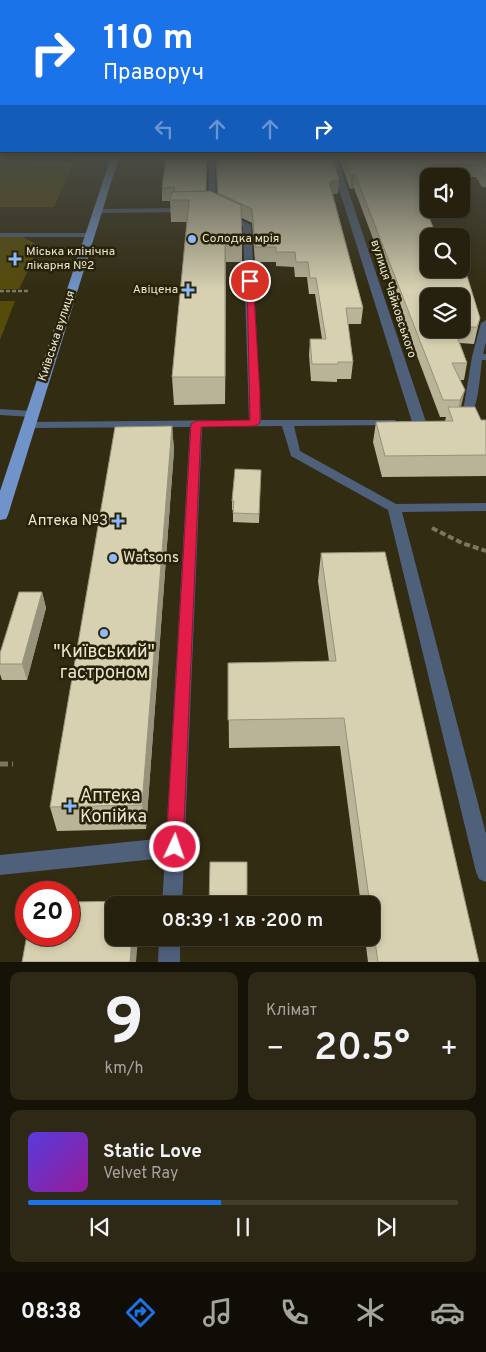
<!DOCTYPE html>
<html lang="uk">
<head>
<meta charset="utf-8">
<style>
	:root { --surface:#26210e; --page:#2e2917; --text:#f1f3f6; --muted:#a4a39e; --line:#423e2e; --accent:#1a73e8 }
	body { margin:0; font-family:Overpass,sans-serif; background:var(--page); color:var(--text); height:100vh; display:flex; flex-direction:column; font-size:19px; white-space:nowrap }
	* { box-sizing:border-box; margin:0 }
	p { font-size:16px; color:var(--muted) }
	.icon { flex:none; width:28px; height:28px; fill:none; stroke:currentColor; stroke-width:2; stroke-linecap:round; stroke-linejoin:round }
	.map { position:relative; height:962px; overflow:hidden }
	.side { display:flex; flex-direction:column; gap:10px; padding:10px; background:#151208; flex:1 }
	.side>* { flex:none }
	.banner { position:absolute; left:0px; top:0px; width:486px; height:152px; box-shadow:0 2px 8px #0003,0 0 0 1px var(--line); background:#1a73e8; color:#fff; overflow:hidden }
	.controls { position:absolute; left:420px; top:168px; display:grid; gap:10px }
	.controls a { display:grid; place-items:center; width:50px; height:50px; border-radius:10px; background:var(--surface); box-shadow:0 2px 8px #0003,0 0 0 1px var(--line); font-size:25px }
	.speed { position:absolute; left:15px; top:881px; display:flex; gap:10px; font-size:25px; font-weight:700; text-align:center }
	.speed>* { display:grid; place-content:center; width:65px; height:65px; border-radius:50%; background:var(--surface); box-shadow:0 2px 8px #0003,0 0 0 1px var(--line); line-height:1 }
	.speed .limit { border:8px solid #d22; background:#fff; color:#111 }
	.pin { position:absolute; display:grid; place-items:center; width:42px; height:42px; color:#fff; margin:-21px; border:2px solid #fff; border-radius:50%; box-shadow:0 1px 5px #0007 }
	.me { position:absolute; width:55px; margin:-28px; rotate:3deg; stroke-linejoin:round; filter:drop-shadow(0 0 4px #0008) }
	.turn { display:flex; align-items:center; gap:18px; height:105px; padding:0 20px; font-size:22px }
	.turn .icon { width:65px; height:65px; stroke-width:2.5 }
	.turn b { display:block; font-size:35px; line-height:42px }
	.lanes { display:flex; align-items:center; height:48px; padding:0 20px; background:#0003; justify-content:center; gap:25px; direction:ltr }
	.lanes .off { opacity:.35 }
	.big { font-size:38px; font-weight:600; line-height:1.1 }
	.side .widget { flex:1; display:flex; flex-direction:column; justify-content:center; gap:8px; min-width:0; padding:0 18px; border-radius:10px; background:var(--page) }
	.side .dial { align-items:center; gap:0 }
	.dial b { font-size:65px; line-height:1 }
	.song { display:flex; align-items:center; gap:15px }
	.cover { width:60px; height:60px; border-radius:8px; background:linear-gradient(135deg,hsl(250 70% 55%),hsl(300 70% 35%)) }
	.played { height:5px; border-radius:2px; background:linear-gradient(90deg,var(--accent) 45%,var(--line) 45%) }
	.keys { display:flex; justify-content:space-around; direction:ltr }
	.heat { display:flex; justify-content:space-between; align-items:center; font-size:28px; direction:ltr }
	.side .tiles { flex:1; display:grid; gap:10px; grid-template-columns:1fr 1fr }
	.widget:last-child { grid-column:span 2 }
	.trip { position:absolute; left:105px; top:896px; width:275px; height:50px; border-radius:10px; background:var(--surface); box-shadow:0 2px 8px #0003,0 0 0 1px var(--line); font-weight:600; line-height:50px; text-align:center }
	.menu { display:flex; height:80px; justify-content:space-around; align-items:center; background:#0f0d06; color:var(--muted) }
	.menu .icon { width:35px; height:35px }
	.menu .current { color:var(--accent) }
	.menu b { font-size:22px; color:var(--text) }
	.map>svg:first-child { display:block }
</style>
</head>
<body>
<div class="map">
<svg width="486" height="962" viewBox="0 0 486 962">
	<rect width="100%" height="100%" fill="#322c12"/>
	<g fill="#574b0a">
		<path d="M0 159 74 162 54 207H0Z"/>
		<path d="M0 237H23L40 246 19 289H0Z"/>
		<path d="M0 301H15L0 340Z"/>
	</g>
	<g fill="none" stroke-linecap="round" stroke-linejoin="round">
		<path stroke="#7d7761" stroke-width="2.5" stroke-dasharray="4 2" stroke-linecap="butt" d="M0 291H28"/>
		<path stroke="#7d7761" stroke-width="4" stroke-dasharray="6 3" stroke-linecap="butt" d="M432 528 462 543 486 551"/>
		<path stroke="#7d7761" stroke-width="5" stroke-dasharray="8 4" stroke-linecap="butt" d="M0 764H13"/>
		<g fill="#4f607b" fill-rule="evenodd">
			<path d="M209 157H215L216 209 212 211 208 209Z"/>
			<path d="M186 208 190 210 189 212 97 213 93 211 97 209Z"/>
			<path d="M224 214H230L251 225 261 420H395L397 422 395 424 391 425 294 426 300 451 396 504 486 503V511L402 512 486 834V882L479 879 476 872 388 510 291 456 282 426 202 427 182 905H162L165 858 0 875V855L166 838 190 427 29 428 23 425 29 422 249 420 243 226 224 218Z"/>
			<path d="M0 233H90L94 235 90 237H0Z"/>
			<path d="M486 320V342L483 354H486V360H482C480 374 478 421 463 424L457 421 464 405 472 357 481 323Z"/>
			<path d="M0 409 32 411 38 414 32 417 0 415Z"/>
			<path d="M159 938H180V962H158Z"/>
		</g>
		<g fill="#4f607b" fill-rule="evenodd">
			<path d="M62 157H115L118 159 114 161 66 159Z"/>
			<path d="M329 157H337L426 422 424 425H414L412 422Z"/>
		</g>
		<path fill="#7093c9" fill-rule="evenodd" d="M111 157H119L8 515 6 519 0 520V491Z"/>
	</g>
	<g fill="#b9b498" fill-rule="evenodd">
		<path d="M207 157 206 191 217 194 216 157 339 179 338 193 333 194 363 308 361 324H348L353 362 351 379H337V382L311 381 309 355 310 339H322L315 294H309L307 277H295L294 267 276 266V262H255L252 223 242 218V262H226L225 404 174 405 172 377 187 222H171L170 201H162V188Z"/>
		<path d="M339 157H486V187H482L476 177 429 176V209H447L446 215H428L429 236 480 318 474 344 460 343 467 363 464 380H460L461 407 481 420H486V476L382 477 373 442 376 422 445 421 446 417H440L354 188 350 189ZM461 296V329H429Z"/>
		<path d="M172 426 174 450 146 829 57 831 50 807Z"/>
		<path d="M261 470 259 523 233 522V510H232V501Z"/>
		<path d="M321 553 479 962H368L365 938H371V905H361L340 746 229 748 228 663 329 661 318 581Z"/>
		<path d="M42 592 46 608 27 680H2L0 674V653Z"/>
	</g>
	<g fill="#96927c">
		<path d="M355 174 354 188 350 189 351 176Z"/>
		<path d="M339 179 338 193 328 196 329 182Z"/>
		<path d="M225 238 226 262 225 404Z"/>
		<path d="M465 390 461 407 457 417 460 400Z"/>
		<path d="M172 426 174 450 146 829 142 805Z"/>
		<path d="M42 592 46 608 27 680 22 664Z"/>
		<path d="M132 938H138L136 962H130Z"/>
	</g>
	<g fill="#d7d1b1" stroke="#96927c">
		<path d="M166 157H207L206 191 174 192 175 187 162 188Z"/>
		<path d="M216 157H332L339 179 329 182 363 308H346L353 362H338V364H312L310 339H326L316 278H310L308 262H296L295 252H276V247H255L252 209 218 193Z"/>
		<path d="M344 157H486V174H484L478 164 429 165 435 176H429V201H422L437 236H429V269H461V266H464L480 318 477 327H461V296H429V329H454L467 363H452L465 390 460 400H443L355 174 351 176Z"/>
		<path d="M210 191 241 205 242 238H225V377H172L189 200H170L172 192Z"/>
		<path d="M448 407H475L481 420H486V455L385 456 376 422 453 421Z"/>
		<path d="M172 426 142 805 50 807 115 427Z"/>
		<path d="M235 469 261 470 259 514 233 513 234 501H232Z"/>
		<path d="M385 552 479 962H378L371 913V905H370L344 718 228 720V663L336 661 321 553Z"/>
		<path d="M19 592H42L22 664H0V653Z"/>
		<path d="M210 862H247V905H209Z"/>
		<path d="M134 901V905H114V938H132L130 962H22L27 935H69V902Z"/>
	</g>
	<linearGradient id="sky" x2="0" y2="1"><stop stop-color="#1c180a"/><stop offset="0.54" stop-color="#494b44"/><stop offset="1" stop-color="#494b44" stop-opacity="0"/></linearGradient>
	<rect width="486" height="291" fill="url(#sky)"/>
	<path fill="#e11d48" stroke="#92132f" d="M247 279 253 281 260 392V423L255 426 201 427 183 847 181 853 175 856 168 853 166 847 191 424 196 421 250 420Z"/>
	<g fill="#8db9fc" stroke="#282307" stroke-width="2">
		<circle cx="192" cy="239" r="5"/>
		<path d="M12.5 251.5h5v5h5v5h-5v5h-5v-5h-5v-5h5z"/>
		<path d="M185.5 282.5h5v5h5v5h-5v5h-5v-5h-5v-5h5z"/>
		<path d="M115.5 513.5h5v5h5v5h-5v5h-5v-5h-5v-5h5z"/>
		<circle cx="113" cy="558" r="5"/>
		<circle cx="104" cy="633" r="5"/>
		<path d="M67.5 798.5h5v5h5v5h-5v5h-5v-5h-5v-5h5z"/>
	</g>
	<g text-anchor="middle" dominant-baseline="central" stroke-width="5" stroke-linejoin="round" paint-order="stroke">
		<g font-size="12" fill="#eae6d6" stroke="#282307" text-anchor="start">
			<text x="202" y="239">Солодка мрія</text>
			<text x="26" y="252">Міська клінічна<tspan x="26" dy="14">лікарня №2</tspan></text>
			<text x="178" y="290" text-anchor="end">Авіцена</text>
		</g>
		<g font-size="12" fill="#eae6d6" stroke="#282307">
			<text transform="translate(393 299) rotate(72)">вулиця Чайковського</text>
			<text transform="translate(57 336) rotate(-72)">Київська вулиця</text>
		</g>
		<g font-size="15" fill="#eae6d6" stroke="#282307" text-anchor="end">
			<text x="108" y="521">Аптека №3</text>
			<text x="123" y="558" text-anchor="start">Watsons</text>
		</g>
		<g font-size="18" fill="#eae6d6" stroke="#282307">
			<text x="104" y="652">"Київський"<tspan x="104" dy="21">гастроном</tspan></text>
			<text x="80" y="796" text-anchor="start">Аптека<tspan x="80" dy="21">Копійка</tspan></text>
		</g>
	</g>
</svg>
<div class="controls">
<a><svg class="icon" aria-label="sound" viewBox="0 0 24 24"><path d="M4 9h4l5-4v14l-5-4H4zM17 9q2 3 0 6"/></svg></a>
<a><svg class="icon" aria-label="search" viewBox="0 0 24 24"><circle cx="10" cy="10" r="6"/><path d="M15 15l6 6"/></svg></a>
<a><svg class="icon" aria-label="layers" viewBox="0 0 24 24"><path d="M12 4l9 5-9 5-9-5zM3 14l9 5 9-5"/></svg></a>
</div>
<div class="speed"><div class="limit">20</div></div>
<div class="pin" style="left:250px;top:281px;background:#d93025"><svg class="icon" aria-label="arrive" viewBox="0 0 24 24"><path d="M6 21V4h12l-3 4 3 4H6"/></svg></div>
<svg class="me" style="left:175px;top:847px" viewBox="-20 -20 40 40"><circle r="17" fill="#e11d48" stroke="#fff" stroke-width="3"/><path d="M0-11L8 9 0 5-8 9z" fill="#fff"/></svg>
<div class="trip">08:39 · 1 хв · 200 m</div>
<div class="banner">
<div class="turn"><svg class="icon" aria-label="right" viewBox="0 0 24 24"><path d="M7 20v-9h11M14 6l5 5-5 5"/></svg><div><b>110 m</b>Праворуч</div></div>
<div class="lanes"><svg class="icon off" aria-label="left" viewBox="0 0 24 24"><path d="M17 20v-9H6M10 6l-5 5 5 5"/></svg><svg class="icon off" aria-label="ahead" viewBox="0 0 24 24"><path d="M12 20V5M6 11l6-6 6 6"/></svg><svg class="icon off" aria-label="ahead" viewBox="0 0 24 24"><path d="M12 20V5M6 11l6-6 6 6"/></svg><svg class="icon" aria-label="right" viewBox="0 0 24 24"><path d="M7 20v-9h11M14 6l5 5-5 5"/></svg></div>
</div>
</div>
<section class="side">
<div class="tiles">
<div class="widget dial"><b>9</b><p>km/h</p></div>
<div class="widget"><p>Клімат</p>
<div class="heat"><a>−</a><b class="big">20.5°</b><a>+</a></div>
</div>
<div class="widget">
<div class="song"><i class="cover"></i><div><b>Static Love</b><p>Velvet Ray</p></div></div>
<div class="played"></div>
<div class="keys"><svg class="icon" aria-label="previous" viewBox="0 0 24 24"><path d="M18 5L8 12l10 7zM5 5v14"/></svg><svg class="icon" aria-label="pause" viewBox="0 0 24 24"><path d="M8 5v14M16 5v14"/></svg><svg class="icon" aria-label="next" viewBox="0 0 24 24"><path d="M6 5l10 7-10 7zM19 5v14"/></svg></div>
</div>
</div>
</section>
<nav class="menu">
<b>08:38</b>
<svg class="icon current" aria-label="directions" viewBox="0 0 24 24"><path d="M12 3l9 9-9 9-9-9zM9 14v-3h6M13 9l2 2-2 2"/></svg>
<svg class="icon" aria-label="music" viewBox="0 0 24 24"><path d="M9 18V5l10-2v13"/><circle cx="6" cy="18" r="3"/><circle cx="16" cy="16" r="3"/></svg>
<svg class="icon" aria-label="phone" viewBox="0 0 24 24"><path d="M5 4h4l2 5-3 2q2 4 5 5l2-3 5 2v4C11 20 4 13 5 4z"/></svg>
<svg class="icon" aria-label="climate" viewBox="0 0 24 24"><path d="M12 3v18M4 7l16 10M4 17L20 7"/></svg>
<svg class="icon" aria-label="car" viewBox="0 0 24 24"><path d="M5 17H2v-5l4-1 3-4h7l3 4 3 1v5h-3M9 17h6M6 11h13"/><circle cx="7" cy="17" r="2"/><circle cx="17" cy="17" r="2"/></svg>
</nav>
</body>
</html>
